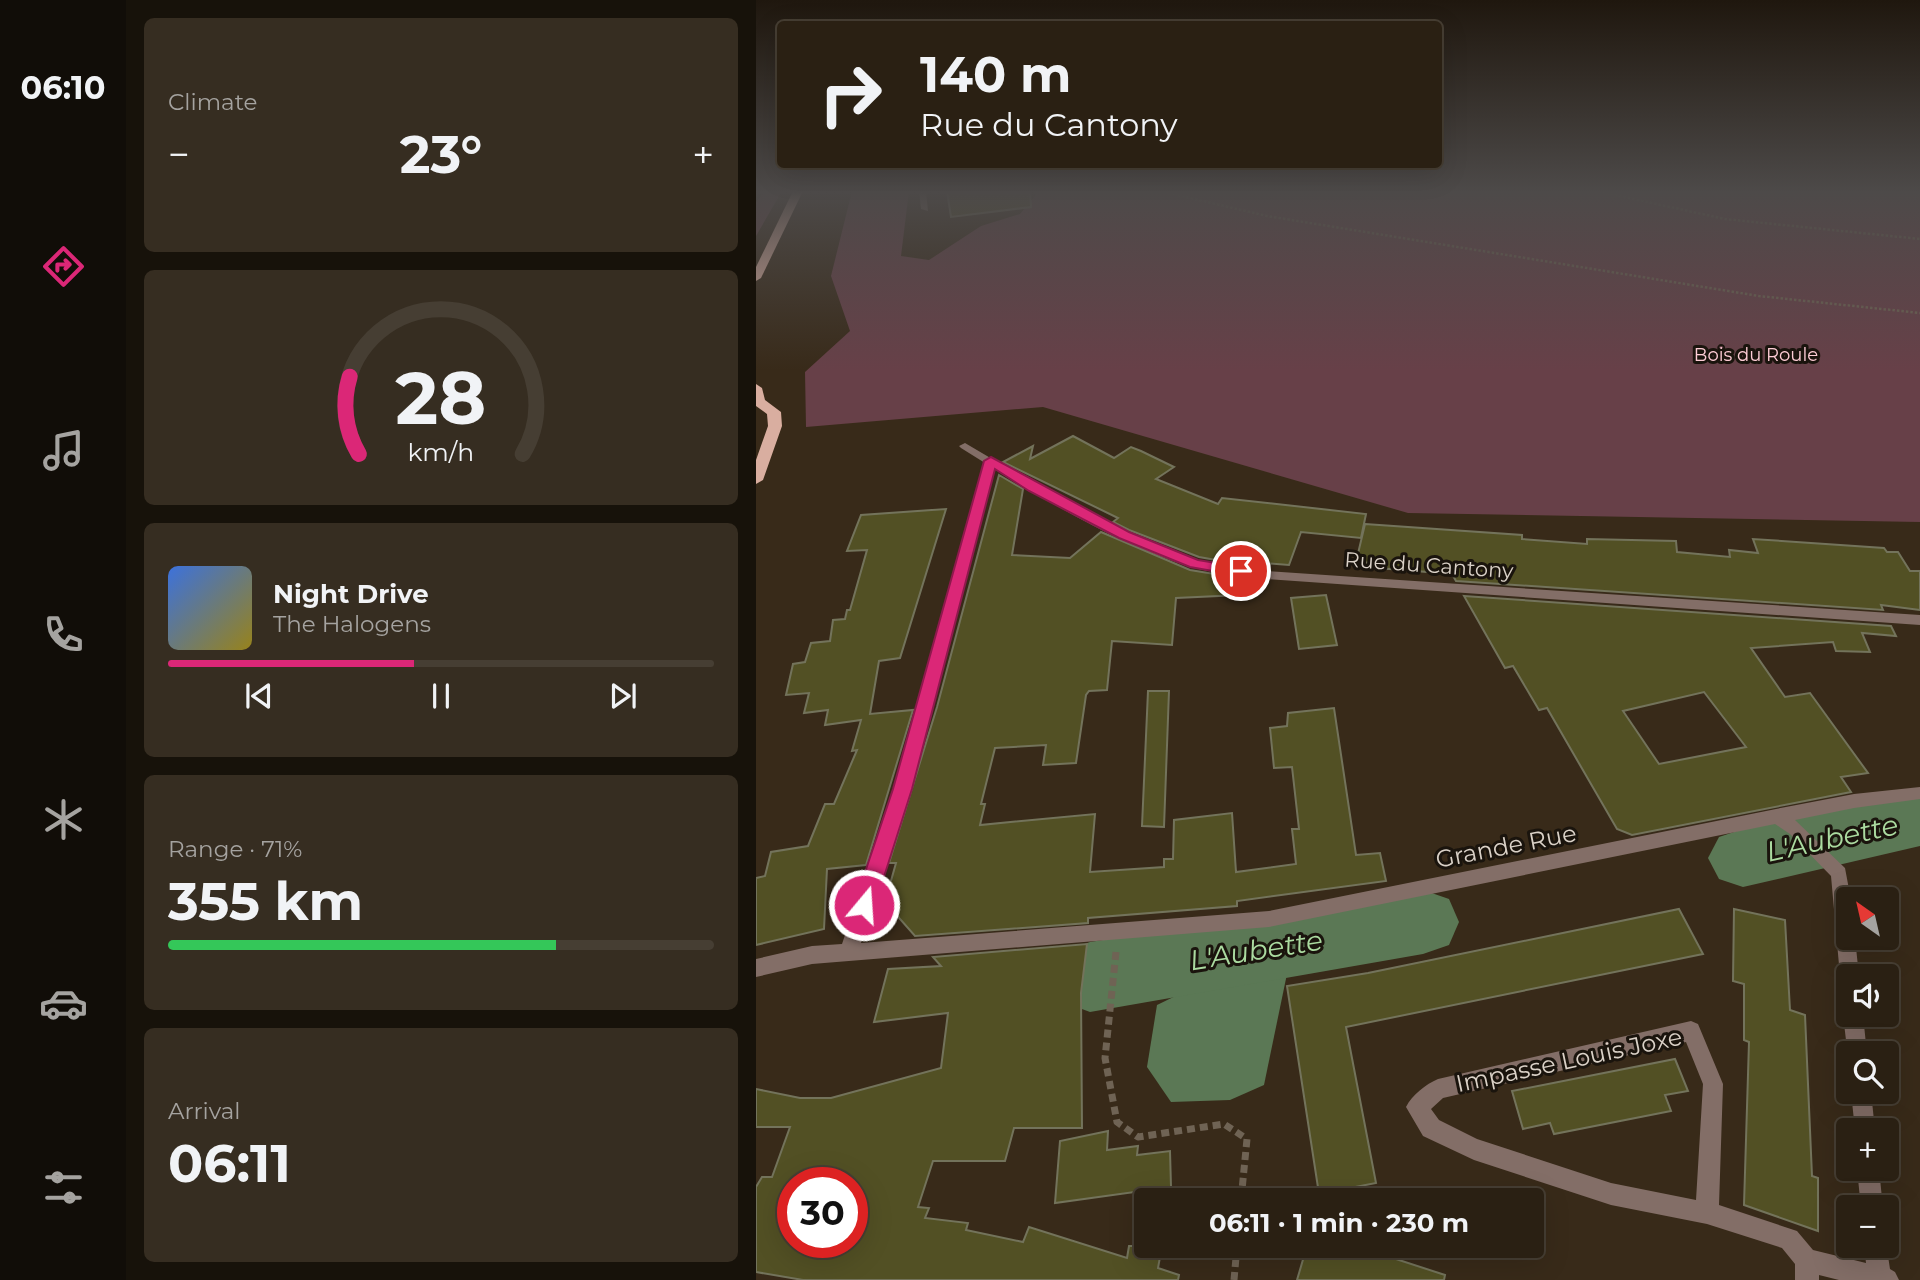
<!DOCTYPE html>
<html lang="en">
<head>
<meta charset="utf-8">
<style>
	:root { --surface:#2a2013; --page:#362d21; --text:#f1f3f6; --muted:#a5a3a0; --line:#463e33; --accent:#db2777 }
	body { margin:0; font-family:Montserrat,sans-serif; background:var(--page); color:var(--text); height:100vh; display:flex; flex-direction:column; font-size:26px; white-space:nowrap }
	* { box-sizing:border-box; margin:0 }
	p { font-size:23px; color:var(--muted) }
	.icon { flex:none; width:38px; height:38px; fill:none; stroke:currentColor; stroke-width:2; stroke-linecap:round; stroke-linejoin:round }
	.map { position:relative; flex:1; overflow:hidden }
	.details { display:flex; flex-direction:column; gap:18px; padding:18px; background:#17120a; width:630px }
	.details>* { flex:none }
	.top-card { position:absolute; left:21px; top:21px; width:665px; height:147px; border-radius:7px; box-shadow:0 7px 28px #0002,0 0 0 2px var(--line); background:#2a2013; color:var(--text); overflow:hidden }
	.needle { width:46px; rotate:326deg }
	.tools { position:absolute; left:1080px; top:887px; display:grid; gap:14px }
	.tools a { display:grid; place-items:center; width:63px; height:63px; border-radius:7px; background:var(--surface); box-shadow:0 7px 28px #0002,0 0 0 2px var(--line); font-size:35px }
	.speed { position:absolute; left:21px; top:1167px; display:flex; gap:14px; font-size:35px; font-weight:700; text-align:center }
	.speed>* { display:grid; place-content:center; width:91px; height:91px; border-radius:50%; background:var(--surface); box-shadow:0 7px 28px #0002,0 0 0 2px var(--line); line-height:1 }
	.speed .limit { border:10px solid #d22; background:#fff; color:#111 }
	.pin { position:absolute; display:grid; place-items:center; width:60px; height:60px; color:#fff; margin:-30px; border:4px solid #fff; border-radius:50%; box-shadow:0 2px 7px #0007 }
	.me { position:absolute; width:77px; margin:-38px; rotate:18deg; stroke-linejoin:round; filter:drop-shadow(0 0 5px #0008) }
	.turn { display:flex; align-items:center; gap:24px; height:147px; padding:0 28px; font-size:32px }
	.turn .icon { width:91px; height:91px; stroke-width:2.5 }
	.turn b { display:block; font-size:49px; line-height:60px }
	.big { font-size:52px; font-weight:700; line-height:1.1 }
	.details .tile { flex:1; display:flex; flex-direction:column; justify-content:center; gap:10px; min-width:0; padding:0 24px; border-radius:10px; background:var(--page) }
	.details .dial { align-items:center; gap:0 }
	.dial svg { height:182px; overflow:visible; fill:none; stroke:var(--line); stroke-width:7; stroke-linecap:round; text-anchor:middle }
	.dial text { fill:var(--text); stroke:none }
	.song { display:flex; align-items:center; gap:21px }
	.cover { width:84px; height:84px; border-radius:10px; background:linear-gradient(135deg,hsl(220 70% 55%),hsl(50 70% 35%)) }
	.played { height:7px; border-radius:4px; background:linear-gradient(90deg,var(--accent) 45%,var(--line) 45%) }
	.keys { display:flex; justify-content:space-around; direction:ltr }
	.heat { display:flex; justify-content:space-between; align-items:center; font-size:38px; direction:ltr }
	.charge { height:10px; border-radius:5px; background:linear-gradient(90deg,#34c759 71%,var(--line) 0) }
	.trip { position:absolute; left:378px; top:1188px; width:410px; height:70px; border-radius:7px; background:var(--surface); box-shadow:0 7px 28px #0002,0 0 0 2px var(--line); font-weight:700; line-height:70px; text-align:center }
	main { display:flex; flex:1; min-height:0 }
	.tab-bar { display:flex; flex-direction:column; width:126px; justify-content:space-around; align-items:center; background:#110d08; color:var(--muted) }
	.tab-bar .icon { width:49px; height:49px }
	.tab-bar .on { color:var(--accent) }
	.tab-bar b { font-size:32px; color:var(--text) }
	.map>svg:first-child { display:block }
</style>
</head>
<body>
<main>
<nav class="tab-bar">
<b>06:10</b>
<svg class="icon on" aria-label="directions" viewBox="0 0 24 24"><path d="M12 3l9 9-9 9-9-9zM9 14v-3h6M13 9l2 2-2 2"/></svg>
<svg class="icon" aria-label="music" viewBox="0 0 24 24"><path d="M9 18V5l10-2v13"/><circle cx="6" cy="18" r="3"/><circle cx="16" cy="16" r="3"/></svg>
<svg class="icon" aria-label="phone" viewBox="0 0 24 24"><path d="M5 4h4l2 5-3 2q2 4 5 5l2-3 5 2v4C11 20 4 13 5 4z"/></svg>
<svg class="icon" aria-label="climate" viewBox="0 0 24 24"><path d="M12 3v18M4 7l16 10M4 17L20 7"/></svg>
<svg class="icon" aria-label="car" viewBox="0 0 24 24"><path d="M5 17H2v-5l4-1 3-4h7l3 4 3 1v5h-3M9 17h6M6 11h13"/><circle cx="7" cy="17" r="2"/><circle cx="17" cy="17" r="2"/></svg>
<svg class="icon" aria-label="filters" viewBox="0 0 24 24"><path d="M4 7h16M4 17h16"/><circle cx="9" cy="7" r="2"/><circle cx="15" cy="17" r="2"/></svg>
</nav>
<section class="details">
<div class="tile"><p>Climate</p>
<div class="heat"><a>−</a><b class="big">23°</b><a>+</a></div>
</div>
<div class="tile dial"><svg viewBox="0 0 100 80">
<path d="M14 69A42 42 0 1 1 86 69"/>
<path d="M14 69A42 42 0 0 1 10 35" stroke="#db2777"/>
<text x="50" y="56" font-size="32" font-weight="700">28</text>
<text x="50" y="72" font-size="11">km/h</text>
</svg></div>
<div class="tile">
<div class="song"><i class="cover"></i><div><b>Night Drive</b><p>The Halogens</p></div></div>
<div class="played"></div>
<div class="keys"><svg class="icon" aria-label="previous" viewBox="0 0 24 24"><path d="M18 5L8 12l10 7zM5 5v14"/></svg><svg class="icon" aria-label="pause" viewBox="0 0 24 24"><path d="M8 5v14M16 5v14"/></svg><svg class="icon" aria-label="next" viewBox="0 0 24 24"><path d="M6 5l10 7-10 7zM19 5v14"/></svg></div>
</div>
<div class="tile"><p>Range · 71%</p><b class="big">355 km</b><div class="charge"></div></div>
<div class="tile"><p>Arrival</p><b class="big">06:11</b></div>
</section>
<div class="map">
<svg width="1164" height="1280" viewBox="0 0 1164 1280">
	<rect width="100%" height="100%" fill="#382a19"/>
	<g fill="#674048">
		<path d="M9 191H26L0 236V202Z"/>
		<path d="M96 191H153L145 256 173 260 225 226 264 214 283 191H1164V522L652 513 287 407 50 427 49 372 94 331 75 276Z"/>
	</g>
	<path fill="#5b7855" d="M532 969 508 1085 474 1100 415 1102 391 1067 401 1005 438 987Z"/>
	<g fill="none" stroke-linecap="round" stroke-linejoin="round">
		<g fill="#5b7855" fill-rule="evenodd">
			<path d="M1164 792V846L987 887 963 879 952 858 963 837 987 829Z"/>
			<path d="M667 890 693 899 703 922 693 945 667 954 334 1012 307 1002 296 977 307 952 334 942Z"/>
		</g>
	</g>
	<g fill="#525024" stroke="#73735b" stroke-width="2" fill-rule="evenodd">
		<path d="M191 191H274L275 207 195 217Z"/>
		<path d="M317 436 358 458 375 447 385 451 418 467 400 479 462 504 466 498 610 514 605 538 545 532 533 565 483 561V564L443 557 373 530 357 522 362 518 247 462 277 446 274 459Z"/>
		<path d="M243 475 267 489 256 555 314 558 345 532 434 570 483 578 484 595 420 598 416 645 356 641 351 690 333 691 330 695 320 763 287 765 290 745 239 748 225 804H229L224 825 339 814 334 872 408 867V859H417L418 820 476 813 480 872 540 864 536 829H543L536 767 518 768 514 728 531 726 532 713 578 708 600 855 624 853 630 881 481 901V906L332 918V923L159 936 129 902 140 863H133L181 707Z"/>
		<path d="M190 509 144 658 123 661 114 714 157 710 110 865 71 869 68 929 0 945V878L9 876 15 852 52 846 69 804H78L101 750 96 751 105 720 69 725 72 710 48 713 53 693 30 695 37 664 49 662 55 643 74 641 77 620 89 619 91 610H94L111 550 91 551 105 515Z"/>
		<path d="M609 524 766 535V539L831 544V539L920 541 921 552 974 557 973 550 1002 553 997 539 1128 548 1131 552H1142L1154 571H1164V610L1125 605 1127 610 700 581 696 574 622 568 623 563 600 562Z"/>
		<path d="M570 595 581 645 543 649 535 598Z"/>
		<path d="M708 596 1135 626 1140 636 1106 633 1114 652 1080 651 1077 642 995 648 1029 697 1054 693 1112 773 1085 777 1095 792 876 835 861 829 791 708 783 710 757 666 749 668ZM948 692 990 747 903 764 867 711Z"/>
		<path d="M392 691H413L408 827 386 826Z"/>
		<path d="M923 909 947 954 590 1027 620 1183 563 1194 531 986 612 973Z"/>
		<path d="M978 909 1029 920 1034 1010 1049 1015 1056 1176 1062 1178V1231L988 1205 993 1042 988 1040V984L977 981Z"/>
		<path d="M331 944 325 993 326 1128H258L249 1161H177L162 1207 173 1208 169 1218 212 1223 210 1230 267 1242 273 1227 371 1258 373 1246H406L402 1268 423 1275 422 1280H47L0 1272V1187L6 1177H16L34 1127H0V1089L44 1098H75L185 1068 192 1013 118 1022 132 969 185 966 177 957ZM37 1183H96V1242H37Z"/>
		<path d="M919 1059 932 1091 909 1095 915 1111 798 1134 794 1123 767 1129 756 1091Z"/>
		<path d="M352 1131 351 1150 382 1146 381 1155 414 1151 415 1187 299 1203 304 1141Z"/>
		<path d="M551 1246H600L689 1275 688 1280H541Z"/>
	</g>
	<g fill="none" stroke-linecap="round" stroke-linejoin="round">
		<g stroke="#6f6354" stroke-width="2.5" stroke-dasharray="2.5 2" stroke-linecap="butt">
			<path d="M404 191 511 216 1003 296 1164 313"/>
			<path d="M841 191 969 219 1164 239"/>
		</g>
		<g stroke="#6f6354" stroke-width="7" stroke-dasharray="8 5" stroke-linecap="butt">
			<path d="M360 952 349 1058 361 1122 382 1137 468 1124 491 1139 485 1200"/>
			<path d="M478 1280 481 1246"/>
		</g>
		<g fill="#836e67" fill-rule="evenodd">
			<path d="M163 191H170L172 211 165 209Z"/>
			<path d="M209 443 282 486 372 532 442 560 509 571 1164 615V625L509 579C485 575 458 574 435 567 367 546 299 506 239 469L154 789 105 943 513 911 1020 809 1098 794 1164 787V799L1098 808 1039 820 1089 868 1095 900H1092V938H1099L1103 976H1092V984L1087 982 1084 976 1075 876 1034 834 1019 824 513 927 56 964 0 977V959L56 946 86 944 138 789 229 463 205 448 203 446Z"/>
			<path d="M1090 1008H1092V1015H1107L1111 1054H1092V1057L1087 1015Z"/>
			<path d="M935 1021 942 1024 967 1084 963 1205 1041 1231 1057 1250 1110 1263 1108 1246H1130V1243L1134 1269 1139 1272 1143 1280H1083L1063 1275V1280H1039V1264L1026 1248 951 1224 855 1205 718 1160 667 1136 650 1107C656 1095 670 1084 682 1079ZM930 1042 947 1084 940 1200 855 1183 721 1139 683 1120 675 1109 687 1098Z"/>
			<path d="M1095 1092H1115L1119 1130H1099Z"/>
			<path d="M1101 1169H1123L1127 1208H1105Z"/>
		</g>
		<g fill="#d9aea0" fill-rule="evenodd">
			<path d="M37 191H47L5 278 0 281V267Z"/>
			<path d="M0 384 6 388 9 400 25 412 26 426 7 480 0 484V460L12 426 11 414 0 406Z"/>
		</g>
	</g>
	<linearGradient id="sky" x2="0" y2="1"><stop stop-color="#1f170e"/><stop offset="0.52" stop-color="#4d4a49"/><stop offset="1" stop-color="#4d4a49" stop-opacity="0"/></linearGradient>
	<rect width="1164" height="370" fill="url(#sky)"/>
	<path fill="#db2777" stroke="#8e194d" stroke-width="2" d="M235 457 373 532 442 560 485 567 493 571 485 576 434 567 363 538 273 491 239 469 156 789 119 905 116 912 108 914 101 912 98 905 137 789 228 461Z"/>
	<g text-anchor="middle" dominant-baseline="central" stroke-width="6" stroke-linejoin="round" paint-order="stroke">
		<g font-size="18" fill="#fecdd6" stroke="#1a140d">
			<text x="1000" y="355">Bois du Roule</text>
		</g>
		<g font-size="21" fill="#dad1c7" stroke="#1a140d">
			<text transform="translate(673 565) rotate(4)">Rue du Cantony</text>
		</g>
		<g font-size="24" fill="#dad1c7" stroke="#1a140d">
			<text transform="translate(750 846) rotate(-11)">Grande Rue</text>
			<text transform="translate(813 1060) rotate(-12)">Impasse Louis Joxe</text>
		</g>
		<g font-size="28" font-style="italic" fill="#abdba0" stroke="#1a140d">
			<text transform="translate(1076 838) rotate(-12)">L'Aubette</text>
			<text transform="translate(500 950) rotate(-9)">L'Aubette</text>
		</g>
	</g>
</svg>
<div class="tools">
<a><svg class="needle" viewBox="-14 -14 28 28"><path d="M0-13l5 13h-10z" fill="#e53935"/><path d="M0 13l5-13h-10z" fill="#a5a3a0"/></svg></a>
<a><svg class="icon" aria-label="sound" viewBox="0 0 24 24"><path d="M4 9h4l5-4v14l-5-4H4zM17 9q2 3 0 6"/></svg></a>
<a><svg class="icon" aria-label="search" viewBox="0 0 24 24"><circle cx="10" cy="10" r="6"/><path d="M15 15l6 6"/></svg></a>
<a>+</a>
<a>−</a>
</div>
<div class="speed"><div class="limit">30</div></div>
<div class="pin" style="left:485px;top:571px;background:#d93025"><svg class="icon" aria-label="arrive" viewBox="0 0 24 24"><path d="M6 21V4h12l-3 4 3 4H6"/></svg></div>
<svg class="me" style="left:108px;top:905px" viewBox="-20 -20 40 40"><circle r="17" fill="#db2777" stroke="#fff" stroke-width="3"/><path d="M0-11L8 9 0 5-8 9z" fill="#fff"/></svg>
<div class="trip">06:11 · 1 min · 230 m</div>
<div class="top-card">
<div class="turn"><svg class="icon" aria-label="right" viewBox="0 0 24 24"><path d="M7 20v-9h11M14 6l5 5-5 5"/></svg><div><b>140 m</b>Rue du Cantony</div></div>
</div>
</div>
</main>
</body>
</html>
